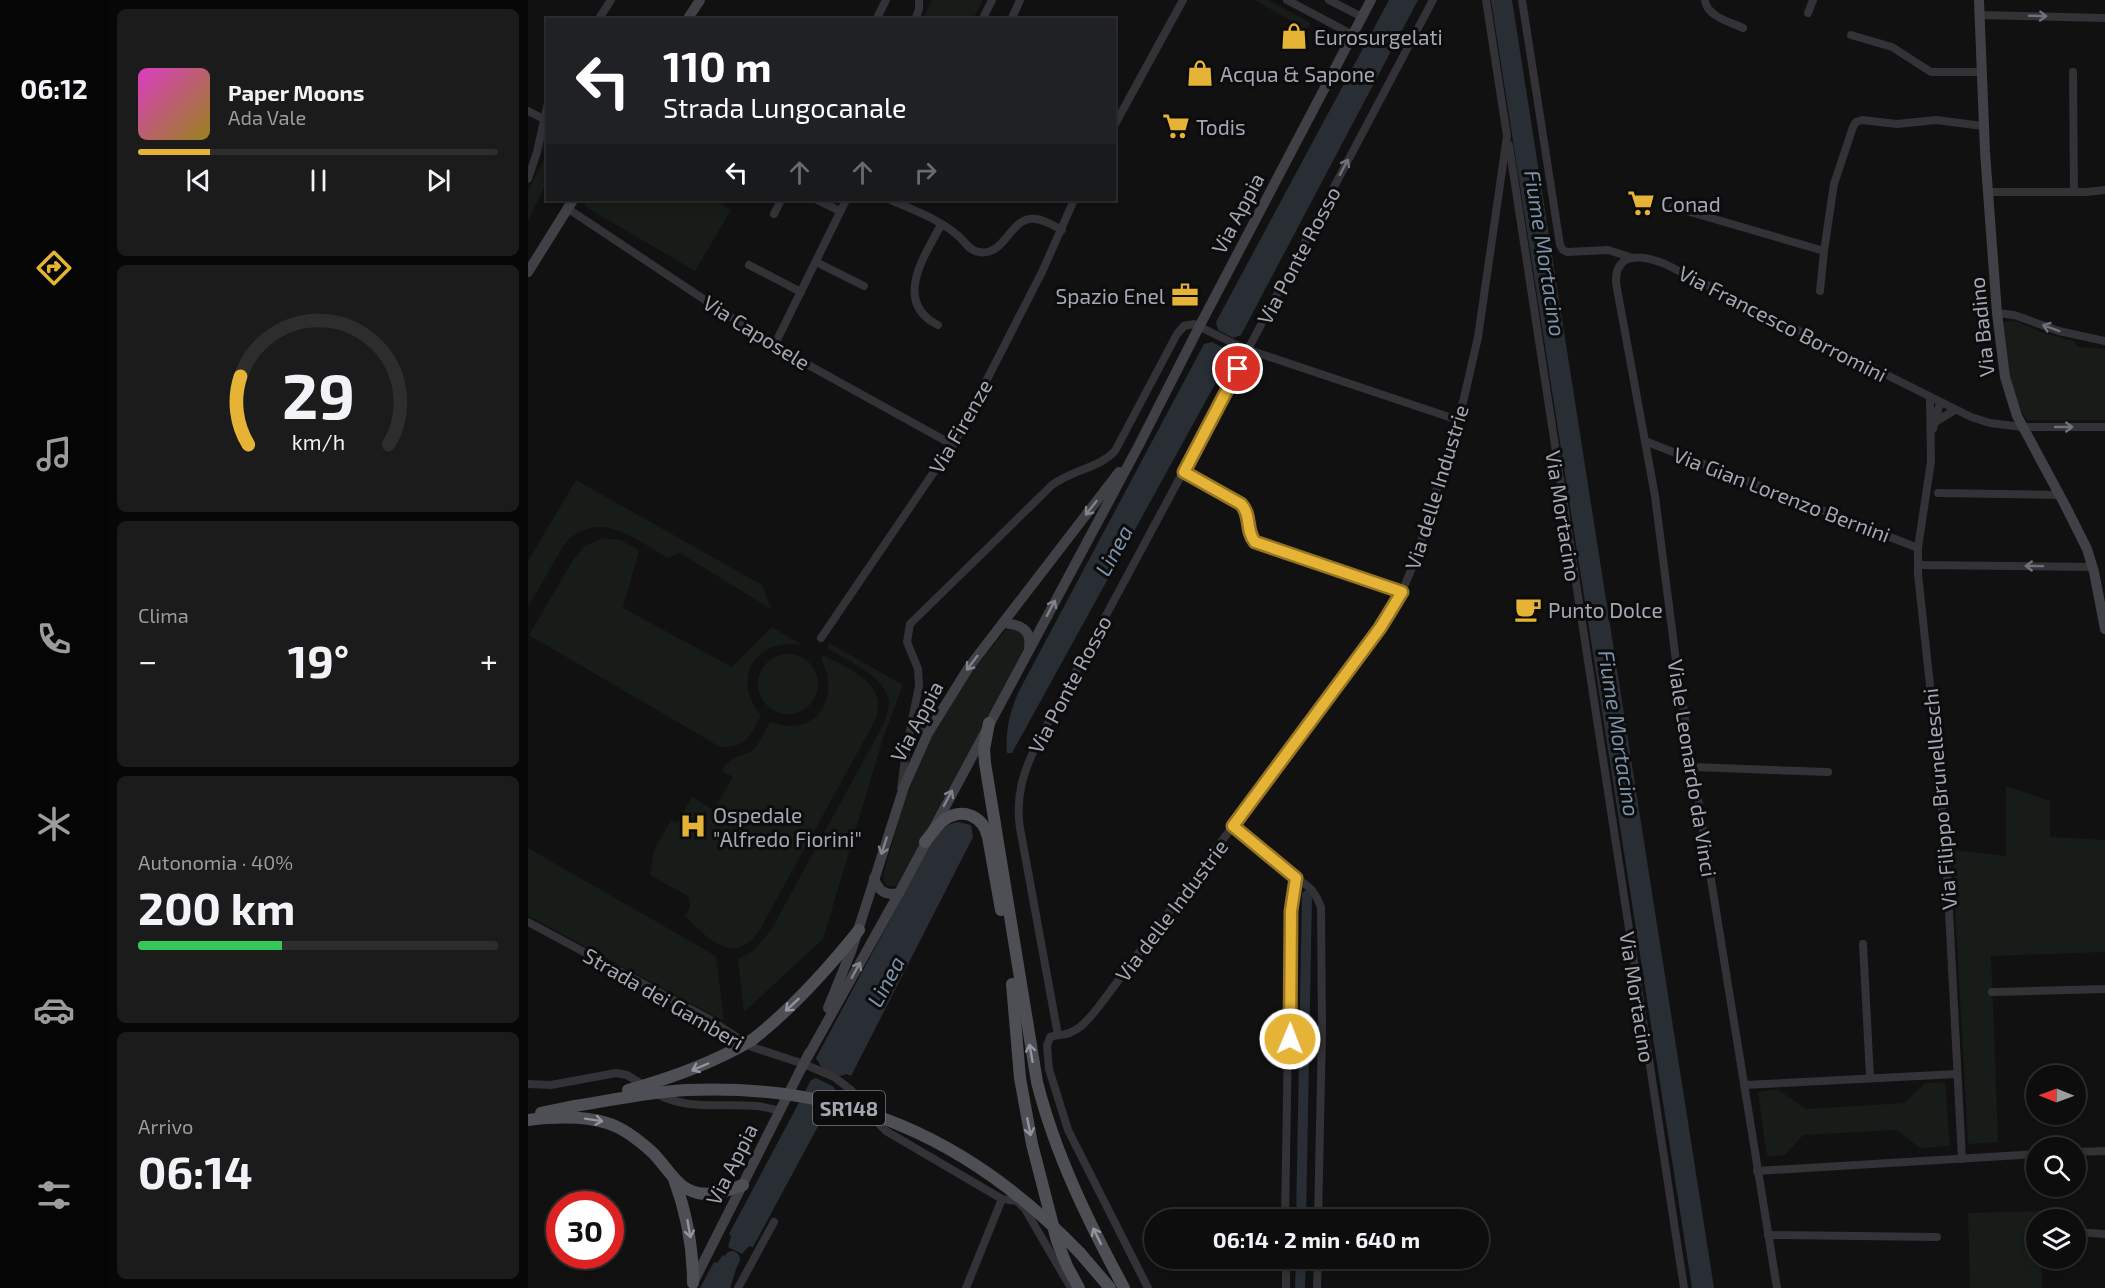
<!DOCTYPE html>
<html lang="it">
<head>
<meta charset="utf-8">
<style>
	:root { --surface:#0d0d0e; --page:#1b1b1c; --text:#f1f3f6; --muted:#9a9c9e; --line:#2d2d2e; --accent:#e5b336 }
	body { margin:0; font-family:"Exo 2",sans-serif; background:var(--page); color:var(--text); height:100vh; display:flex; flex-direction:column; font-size:22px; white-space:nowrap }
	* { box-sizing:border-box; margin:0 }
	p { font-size:20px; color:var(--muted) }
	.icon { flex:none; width:33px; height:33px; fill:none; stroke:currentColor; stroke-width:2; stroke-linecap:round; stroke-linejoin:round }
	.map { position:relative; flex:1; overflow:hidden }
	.sheet { display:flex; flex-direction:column; gap:9px; padding:9px; background:#070708; width:420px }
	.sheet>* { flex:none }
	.banner { position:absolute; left:18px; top:18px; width:570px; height:183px; border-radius:0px; box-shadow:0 3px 9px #0003,0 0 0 2px var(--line); background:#202124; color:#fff; overflow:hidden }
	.needle { width:39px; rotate:271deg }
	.fabs { position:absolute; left:1498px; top:1065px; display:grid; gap:12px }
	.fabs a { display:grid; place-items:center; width:60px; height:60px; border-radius:50%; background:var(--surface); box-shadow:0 3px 9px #0003,0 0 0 2px var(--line); font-size:30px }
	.speed { position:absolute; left:18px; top:1191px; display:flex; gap:12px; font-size:30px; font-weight:700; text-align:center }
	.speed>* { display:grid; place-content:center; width:78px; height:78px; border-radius:50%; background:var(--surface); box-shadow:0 3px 9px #0003,0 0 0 2px var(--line); line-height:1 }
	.speed .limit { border:9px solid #d22; background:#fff; color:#111 }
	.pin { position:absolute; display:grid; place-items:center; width:51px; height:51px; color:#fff; margin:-26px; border:3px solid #fff; border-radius:50%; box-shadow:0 2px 6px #0007 }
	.me { position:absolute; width:66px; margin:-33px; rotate:1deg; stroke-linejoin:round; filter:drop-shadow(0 0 4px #0008) }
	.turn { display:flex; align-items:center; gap:21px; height:126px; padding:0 18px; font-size:27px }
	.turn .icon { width:78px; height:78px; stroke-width:2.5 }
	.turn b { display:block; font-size:42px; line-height:51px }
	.lanes { display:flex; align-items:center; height:57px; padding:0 18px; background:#0003; justify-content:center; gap:30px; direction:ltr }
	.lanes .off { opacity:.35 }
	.big { font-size:45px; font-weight:700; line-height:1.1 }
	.sheet .tile { flex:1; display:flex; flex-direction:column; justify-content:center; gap:9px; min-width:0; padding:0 21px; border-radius:9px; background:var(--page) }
	.sheet .dial { align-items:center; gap:0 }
	.dial svg { height:156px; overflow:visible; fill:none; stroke:var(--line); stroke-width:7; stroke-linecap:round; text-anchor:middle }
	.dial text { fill:var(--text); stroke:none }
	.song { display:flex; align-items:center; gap:18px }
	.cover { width:72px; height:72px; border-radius:9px; background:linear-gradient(135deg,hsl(310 70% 55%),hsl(50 70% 35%)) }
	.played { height:6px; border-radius:3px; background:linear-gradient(90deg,var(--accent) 20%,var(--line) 20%) }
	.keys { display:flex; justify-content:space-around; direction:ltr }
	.heat { display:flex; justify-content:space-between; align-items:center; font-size:33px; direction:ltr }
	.charge { height:9px; border-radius:4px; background:linear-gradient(90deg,#34c759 40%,var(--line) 0) }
	.trip { position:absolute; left:616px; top:1209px; width:345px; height:60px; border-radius:30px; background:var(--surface); box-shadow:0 3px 9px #0003,0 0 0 2px var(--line); font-weight:700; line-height:60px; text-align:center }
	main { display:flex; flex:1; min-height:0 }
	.tabs { display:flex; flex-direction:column; width:108px; justify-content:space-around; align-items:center; background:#050506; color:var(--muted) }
	.tabs .icon { width:42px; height:42px }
	.tabs .selected { color:var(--accent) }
	.tabs b { font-size:27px; color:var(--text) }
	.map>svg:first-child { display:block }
</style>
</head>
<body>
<main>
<nav class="tabs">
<b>06:12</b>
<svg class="icon selected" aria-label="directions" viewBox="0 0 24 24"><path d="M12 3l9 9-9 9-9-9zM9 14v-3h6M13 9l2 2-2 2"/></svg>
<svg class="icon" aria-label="music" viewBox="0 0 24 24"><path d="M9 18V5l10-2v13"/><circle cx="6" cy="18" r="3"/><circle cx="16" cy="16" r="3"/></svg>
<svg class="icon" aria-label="phone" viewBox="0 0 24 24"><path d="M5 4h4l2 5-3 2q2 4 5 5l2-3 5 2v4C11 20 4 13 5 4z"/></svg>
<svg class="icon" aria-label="climate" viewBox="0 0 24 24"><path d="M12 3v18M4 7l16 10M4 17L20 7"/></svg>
<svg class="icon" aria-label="car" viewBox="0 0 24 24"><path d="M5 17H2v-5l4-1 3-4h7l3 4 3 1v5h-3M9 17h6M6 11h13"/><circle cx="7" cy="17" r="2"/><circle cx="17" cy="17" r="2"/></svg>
<svg class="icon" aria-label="filters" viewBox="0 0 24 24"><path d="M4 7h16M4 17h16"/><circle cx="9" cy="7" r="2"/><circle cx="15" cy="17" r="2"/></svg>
</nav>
<section class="sheet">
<div class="tile">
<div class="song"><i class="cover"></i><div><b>Paper Moons</b><p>Ada Vale</p></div></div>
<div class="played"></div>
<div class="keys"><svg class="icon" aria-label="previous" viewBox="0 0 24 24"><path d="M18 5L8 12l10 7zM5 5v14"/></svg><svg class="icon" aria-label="pause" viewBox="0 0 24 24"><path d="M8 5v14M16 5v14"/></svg><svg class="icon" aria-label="next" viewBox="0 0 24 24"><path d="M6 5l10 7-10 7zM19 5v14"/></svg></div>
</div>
<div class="tile dial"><svg viewBox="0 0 100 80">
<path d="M14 69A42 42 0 1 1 86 69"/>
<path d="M14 69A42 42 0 0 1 10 34" stroke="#e5b336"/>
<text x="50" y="56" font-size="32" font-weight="700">29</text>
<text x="50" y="72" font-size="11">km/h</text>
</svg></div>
<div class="tile"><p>Clima</p>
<div class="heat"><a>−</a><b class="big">19°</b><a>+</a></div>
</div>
<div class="tile"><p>Autonomia · 40%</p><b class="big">200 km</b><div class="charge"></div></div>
<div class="tile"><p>Arrivo</p><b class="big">06:14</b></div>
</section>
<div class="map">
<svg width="1577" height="1288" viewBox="0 0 1577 1288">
	<rect width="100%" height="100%" fill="#111112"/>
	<g fill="#171c18">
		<path d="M404 0H455L445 19H394Z"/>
		<path d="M727 0H740L783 23 779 30Z"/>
		<path d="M19 118V182L0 220V191L16 159 15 147Z"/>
		<path d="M60 200H186L203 210 167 271 56 206Z"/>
		<path d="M1488 321 1515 333 1546 341 1550 347 1577 349V420H1499C1479 392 1478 356 1475 322Z"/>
		<path d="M48 480 234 585 243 609 152 553 140 558C106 539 72 508 37 543L0 607V561Z"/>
		<path d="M74 538 92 540 111 550 95 608 204 667 244 627 274 645C226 638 203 678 233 716 222 736 218 748 192 747L1 635 45 560 57 546Z"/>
		<path d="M479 629 488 630 496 635 498 644 369 886H359L356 882 355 876 374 808 401 740 443 672Z"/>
		<path d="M301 643 375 685 356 735 295 939 216 1012 210 959 225 951 243 930 357 721C358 715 361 708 361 702 359 677 318 660 299 648Z"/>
		<circle cx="260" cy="684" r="30"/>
		<path d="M295 655C313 665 350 679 350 704 350 709 349 714 348 719L235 924C231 930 226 939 220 943 196 960 173 931 157 916L162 907 160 896 122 875 126 850 143 820 149 823 164 797 184 809 187 807 205 777 194 771C202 753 217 759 228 747 233 740 237 730 242 722 248 723 255 726 261 726 298 726 309 687 293 659Z"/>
		<path d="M1478 786 1522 801V837L1577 840V952L1463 956 1470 1142 1440 1144 1424 850 1478 856Z"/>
		<path d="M0 848 188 956 196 1021 0 916Z"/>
		<path d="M1417 1082 1422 1146 1392 1148 1369 1130 1275 1135 1257 1155 1239 1157 1230 1092 1249 1089 1278 1109 1377 1103 1397 1083Z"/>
		<path d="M1512 1211V1219L1509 1220V1258L1513 1259 1514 1288H1442L1440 1213Z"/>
	</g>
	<g fill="#282e34">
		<path d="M861 0H890L713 335 705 338 690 330 688 322Z"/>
		<path d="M963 0H984L1186 1288H1164Z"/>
		<path d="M684 342 700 350 702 357 484 753H479C477 730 482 712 491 691L676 344Z"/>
		<path d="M430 822 443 825 445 837 323 1076 319 1074 312 1076 294 1068 288 1058 400 849C408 836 415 824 430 822Z"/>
		<path d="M288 1078 306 1087 308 1093 225 1247 221 1246 214 1254 200 1247 203 1236 201 1234 283 1080Z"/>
		<path d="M195 1255 210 1263 202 1288H172L186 1262 189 1263Z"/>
	</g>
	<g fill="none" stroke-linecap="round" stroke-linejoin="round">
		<g stroke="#282e34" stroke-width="10">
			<path d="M773 1220 779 895"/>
			<path d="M772 1288 773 1258"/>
		</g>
		<path stroke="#282e34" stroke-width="16" d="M188 1288 204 1259"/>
		<g stroke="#323237" stroke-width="8">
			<path d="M759 0 825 35"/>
			<path d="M801 0 834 17"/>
			<path d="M994 0 1032 245 1035 250 1039 252 1080 250 1105 258"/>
			<path d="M1177 0C1178 16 1202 22 1215 28"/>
			<path d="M1280 13 1285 0"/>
			<path d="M1451 15 1577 18"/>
			<path d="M70 20 83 0"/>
			<path d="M348 20 358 0"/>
			<path d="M387 20 391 9V0"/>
			<path d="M454 20 464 0"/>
			<path d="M483 20 492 0"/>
			<path d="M1323 35 1364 47 1403 72H1453"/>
			<path d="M1545 72 1546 192"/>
			<path d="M0 111 16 119"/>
			<path d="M586 126 655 0"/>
			<path d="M981 145 1156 1288"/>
			<path d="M0 179 9 152 20 103"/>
			<path d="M1460 192H1559L1577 190"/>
			<path d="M289 200 312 211"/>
			<path d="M363 200C385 210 411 219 429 235 437 241 441 251 451 252 478 257 482 215 508 219 517 220 526 226 534 230"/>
			<path d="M1145 207 1296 251 1306 184 1325 127 1328 122 1334 120 1369 124 1408 120 1455 126"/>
			<path d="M39 208 246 346 425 445"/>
			<path d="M246 214 253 200"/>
			<path d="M288 262 336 286"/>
			<path d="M221 265 273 292"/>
			<path d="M1292 291 1296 251"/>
			<path d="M1469 313 1486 315 1531 331 1577 341"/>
			<path d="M410 325C364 302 397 255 413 225"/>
			<path d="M246 346 318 200"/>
			<path d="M1402 398 1403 461 1390 548V574L1410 760 1419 873 1434 1159"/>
			<path d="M1407 422 1427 410"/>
			<path d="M1405 429 1412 403"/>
			<path d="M1117 441 1390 548"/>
			<path d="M655 472C671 480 712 496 719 511 724 521 718 532 727 542L874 592"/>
			<path d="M1410 493 1532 495"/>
			<path d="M1390 565 1564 567"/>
			<path d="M293 638 429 438 514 272 546 200"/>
			<path d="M383 721 390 731 400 733"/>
			<path d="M1165 767 1300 772"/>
			<path d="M373 788 379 745 391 686 390 669 379 642 382 624 524 485C545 469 570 469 587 451L649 334 656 326 666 324 715 348 930 420"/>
			<path d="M705 826 783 889 789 898 793 907 794 1031 790 1220"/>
			<path d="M0 922 181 1019 224 1047 276 1064 306 1077 323 1090 348 1121 358 1131 474 1199 438 1288"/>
			<path d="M1335 944 1342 1077"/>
			<path d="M1464 992 1577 989"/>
			<path d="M530 1035C551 1035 563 1016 575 1001L846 636 874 592 888 558 936 398 950 337 979 136 958 0"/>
			<path d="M0 1084 23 1085 88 1073 99 1075 117 1086"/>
			<path d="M1216 1085 1429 1074"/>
			<path d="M128 1093C157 1111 195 1103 229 1106 237 1107 244 1109 252 1111"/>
			<path d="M1548 1152 1577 1151"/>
			<path d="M1229 1171 1509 1154"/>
			<path d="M474 1199 489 1201 497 1209 543 1288"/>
			<path d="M757 1220 762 916 768 878"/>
			<path d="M1548 1232 1577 1234"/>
			<path d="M1240 1235 1409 1237"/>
			<path d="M210 1288 246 1222"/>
			<path d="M620 1288 540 1130 521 1069 519 1046 522 1037 530 1035 492 828C487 795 496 769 511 740L655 472 905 0"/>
			<path d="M758 1288V1258"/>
			<path d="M789 1288 790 1258"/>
			<path d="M1249 1288 1149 669 1127 496 1088 283C1087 251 1114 255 1137 264L1443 417 1462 423 1494 427H1577"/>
		</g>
		<g stroke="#404146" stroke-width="10">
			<path d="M1451 0 1457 152 1469 313 1477 377 1489 416 1538 507 1559 549 1566 572 1577 629"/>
			<path d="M159 20 172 0"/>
			<path d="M0 272 45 200"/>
			<path d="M475 623C491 624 504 629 501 647"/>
			<path d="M346 878C350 891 358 896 371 893"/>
			<path d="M300 1008 324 949 376 787 400 733 441 667 591 472"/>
			<path d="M279 1058 371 893 611 445 671 327 843 0"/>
			<path d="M165 1283 281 1053"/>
		</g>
		<g stroke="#4e4f55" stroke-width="12">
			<path d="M461 723 456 749 457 763 509 1082C527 1154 561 1223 596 1288"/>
			<path d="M397 842C403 835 408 826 416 820 435 807 455 816 460 837L473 910"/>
			<path d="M484 984 492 1078 504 1144 529 1241 539 1266 551 1288"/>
			<path d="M224 1040C265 1008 299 970 331 930"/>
			<path d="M13 1113 47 1106"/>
			<path d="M0 1120C25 1117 54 1115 79 1123 96 1128 112 1141 125 1153 139 1167 149 1189 170 1193 185 1196 201 1190 215 1185"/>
			<path d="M146 1179C159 1214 165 1246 165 1283"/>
			<path d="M552 1253 582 1288"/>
		</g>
		<g stroke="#4e4f55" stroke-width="12">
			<path d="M100 1090C144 1078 185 1063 224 1040"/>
			<path d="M47 1106C84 1100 121 1092 159 1090 319 1083 443 1139 552 1253"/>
		</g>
	</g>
	<defs><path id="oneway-shaft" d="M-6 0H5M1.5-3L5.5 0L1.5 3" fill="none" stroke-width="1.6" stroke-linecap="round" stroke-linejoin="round" transform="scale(1.5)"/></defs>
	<g stroke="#70727b">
		<use href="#oneway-shaft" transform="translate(1510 16) rotate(2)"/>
		<use href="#oneway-shaft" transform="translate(816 167) rotate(-62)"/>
		<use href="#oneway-shaft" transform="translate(1523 328) rotate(-160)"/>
		<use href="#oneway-shaft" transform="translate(1536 427)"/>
		<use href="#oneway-shaft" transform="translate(1506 566) rotate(-179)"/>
	</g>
	<g stroke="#80838c">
		<use href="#oneway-shaft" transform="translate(563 508) rotate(128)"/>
		<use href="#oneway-shaft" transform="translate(523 608) rotate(-62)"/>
		<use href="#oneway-shaft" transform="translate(444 663) rotate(127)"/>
		<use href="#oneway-shaft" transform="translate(420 798) rotate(-62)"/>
		<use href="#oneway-shaft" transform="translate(356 846) rotate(108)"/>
		<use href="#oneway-shaft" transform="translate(328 970) rotate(-61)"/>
	</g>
	<g stroke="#92959f">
		<use href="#oneway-shaft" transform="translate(264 1005) rotate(137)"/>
		<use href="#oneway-shaft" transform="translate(503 1053) rotate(-100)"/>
		<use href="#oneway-shaft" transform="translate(172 1067) rotate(157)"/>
		<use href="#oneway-shaft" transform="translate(66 1120) rotate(9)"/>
		<use href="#oneway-shaft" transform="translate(501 1127) rotate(79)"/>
		<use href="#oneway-shaft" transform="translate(161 1229) rotate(80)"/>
		<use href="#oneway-shaft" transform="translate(569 1236) rotate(-116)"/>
	</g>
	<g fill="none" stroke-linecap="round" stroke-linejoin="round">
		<defs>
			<path id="route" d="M710 369 656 472 713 504C724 516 717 530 727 542L874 592 852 628 705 826 768 878 763 911 762 1039"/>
		</defs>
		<use href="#route" stroke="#957423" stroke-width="15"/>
		<use href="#route" stroke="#e5b336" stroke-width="10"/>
	</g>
	<defs>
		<symbol id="shop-bare" viewBox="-9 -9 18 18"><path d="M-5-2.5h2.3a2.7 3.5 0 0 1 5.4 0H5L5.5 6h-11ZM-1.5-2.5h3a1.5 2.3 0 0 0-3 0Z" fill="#e5b336" stroke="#0c0c0d" stroke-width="2.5" paint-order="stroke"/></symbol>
		<symbol id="supermarket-bare" viewBox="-9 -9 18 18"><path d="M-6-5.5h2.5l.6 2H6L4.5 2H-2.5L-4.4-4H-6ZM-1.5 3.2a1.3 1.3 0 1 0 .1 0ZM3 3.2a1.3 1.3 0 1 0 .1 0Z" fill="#e5b336" stroke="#0c0c0d" stroke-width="2.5" paint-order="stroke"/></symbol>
		<symbol id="office-bare" viewBox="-9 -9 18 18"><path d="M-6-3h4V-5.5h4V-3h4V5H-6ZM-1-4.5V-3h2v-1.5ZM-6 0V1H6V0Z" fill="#e5b336" stroke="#0c0c0d" stroke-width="2.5" paint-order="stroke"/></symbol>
		<symbol id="cafe-bare" viewBox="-9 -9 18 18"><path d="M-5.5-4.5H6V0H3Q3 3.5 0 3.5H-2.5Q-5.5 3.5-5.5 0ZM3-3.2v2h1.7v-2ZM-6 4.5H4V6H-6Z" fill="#e5b336" stroke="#0c0c0d" stroke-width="2.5" paint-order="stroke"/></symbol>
		<symbol id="hospital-bare" viewBox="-9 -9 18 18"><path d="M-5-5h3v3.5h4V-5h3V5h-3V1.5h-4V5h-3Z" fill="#e5b336" stroke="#0c0c0d" stroke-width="2.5" paint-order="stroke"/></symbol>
	</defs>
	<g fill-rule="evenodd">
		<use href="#shop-bare" x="747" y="17" width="38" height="38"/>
		<use href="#shop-bare" x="653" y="54" width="38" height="38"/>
		<use href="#supermarket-bare" x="629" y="107" width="38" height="38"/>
		<use href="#supermarket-bare" x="1094" y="184" width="38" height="38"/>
		<use href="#office-bare" x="638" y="276" width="38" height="38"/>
		<use href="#cafe-bare" x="981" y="590" width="38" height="38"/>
		<use href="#hospital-bare" x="146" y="807" width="38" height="38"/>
	</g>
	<g text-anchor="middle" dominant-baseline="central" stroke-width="6" stroke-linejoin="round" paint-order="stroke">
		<rect fill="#0c0c0d" stroke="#767880" stroke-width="1.5" x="285" y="1091" width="72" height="34" rx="4.5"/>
		<g font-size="20" font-weight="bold" fill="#a3a7b2">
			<text x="321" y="1108">SR148</text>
		</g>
		<g font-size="21" fill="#a3a7b2" stroke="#0c0c0d" text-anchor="start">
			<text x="786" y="36">Eurosurgelati</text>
			<text x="692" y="73">Acqua &amp; Sapone</text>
			<text x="668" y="126">Todis</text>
			<text x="1133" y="203">Conad</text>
			<text x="637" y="295" text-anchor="end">Spazio Enel</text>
			<text x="1020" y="609">Punto Dolce</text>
			<text x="185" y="814">Ospedale<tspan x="185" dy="24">"Alfredo Fiorini"</tspan></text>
		</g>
		<g font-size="21" fill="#a3a7b2" stroke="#0c0c0d">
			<text transform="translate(709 213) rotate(-62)">Via Appia</text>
			<text transform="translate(770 255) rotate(-62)">Via Ponte Rosso</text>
			<text transform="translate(1255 323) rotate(27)">Via Francesco Borromini</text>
			<text transform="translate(1453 327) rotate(-96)">Via Badino</text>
			<text transform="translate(229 332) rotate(32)">Via Caposele</text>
			<text transform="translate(432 426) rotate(-60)">Via Firenze</text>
			<text transform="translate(908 487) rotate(-73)">Via delle Industrie</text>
			<text transform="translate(1254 494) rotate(21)">Via Gian Lorenzo Bernini</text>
			<text transform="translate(1036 516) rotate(81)">Via Mortacino</text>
			<text transform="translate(541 684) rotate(-62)">Via Ponte Rosso</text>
			<text transform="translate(388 721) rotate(-62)">Via Appia</text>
			<text transform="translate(1165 768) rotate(81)">Viale Leonardo da Vinci</text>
			<text transform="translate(1411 799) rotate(-95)">Via Filippo Brunelleschi</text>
			<text transform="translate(643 910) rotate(-53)">Via delle Industrie</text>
			<text transform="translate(1110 997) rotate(81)">Via Mortacino</text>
			<text transform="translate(136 998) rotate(30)">Strada dei Gamberi</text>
			<text transform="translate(203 1164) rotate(-63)">Via Appia</text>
		</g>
		<g font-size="22" font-style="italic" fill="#7b92ab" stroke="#0c0c0d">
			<text transform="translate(1018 253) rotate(81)">Fiume Mortacino</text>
			<text transform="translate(585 550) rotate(-62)">Linea</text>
			<text transform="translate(1092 733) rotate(81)">Fiume Mortacino</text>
			<text transform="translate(357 981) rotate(-62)">Linea</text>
		</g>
	</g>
</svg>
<div class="fabs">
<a><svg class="needle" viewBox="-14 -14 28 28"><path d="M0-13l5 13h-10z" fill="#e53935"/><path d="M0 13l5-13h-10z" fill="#9a9c9e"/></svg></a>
<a><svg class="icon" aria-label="search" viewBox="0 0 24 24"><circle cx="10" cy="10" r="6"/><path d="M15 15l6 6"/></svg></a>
<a><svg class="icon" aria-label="layers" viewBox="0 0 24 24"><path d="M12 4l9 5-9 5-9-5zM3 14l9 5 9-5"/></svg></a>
</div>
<div class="speed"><div class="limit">30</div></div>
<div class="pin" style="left:710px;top:369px;background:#d93025"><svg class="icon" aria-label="arrive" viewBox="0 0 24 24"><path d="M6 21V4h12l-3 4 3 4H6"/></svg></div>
<svg class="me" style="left:762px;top:1039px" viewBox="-20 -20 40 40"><circle r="17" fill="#e5b336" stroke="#fff" stroke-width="3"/><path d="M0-11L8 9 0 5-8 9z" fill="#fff"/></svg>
<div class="trip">06:14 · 2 min · 640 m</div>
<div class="banner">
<div class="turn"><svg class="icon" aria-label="left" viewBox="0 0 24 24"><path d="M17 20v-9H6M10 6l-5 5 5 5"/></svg><div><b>110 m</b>Strada Lungocanale</div></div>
<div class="lanes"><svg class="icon" aria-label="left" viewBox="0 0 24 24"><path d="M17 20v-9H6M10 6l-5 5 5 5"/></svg><svg class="icon off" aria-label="ahead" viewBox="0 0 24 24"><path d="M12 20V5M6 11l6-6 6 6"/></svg><svg class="icon off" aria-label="ahead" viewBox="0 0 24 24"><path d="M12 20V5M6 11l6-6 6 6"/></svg><svg class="icon off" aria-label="right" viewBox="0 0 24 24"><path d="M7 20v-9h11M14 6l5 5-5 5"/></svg></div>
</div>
</div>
</main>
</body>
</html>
